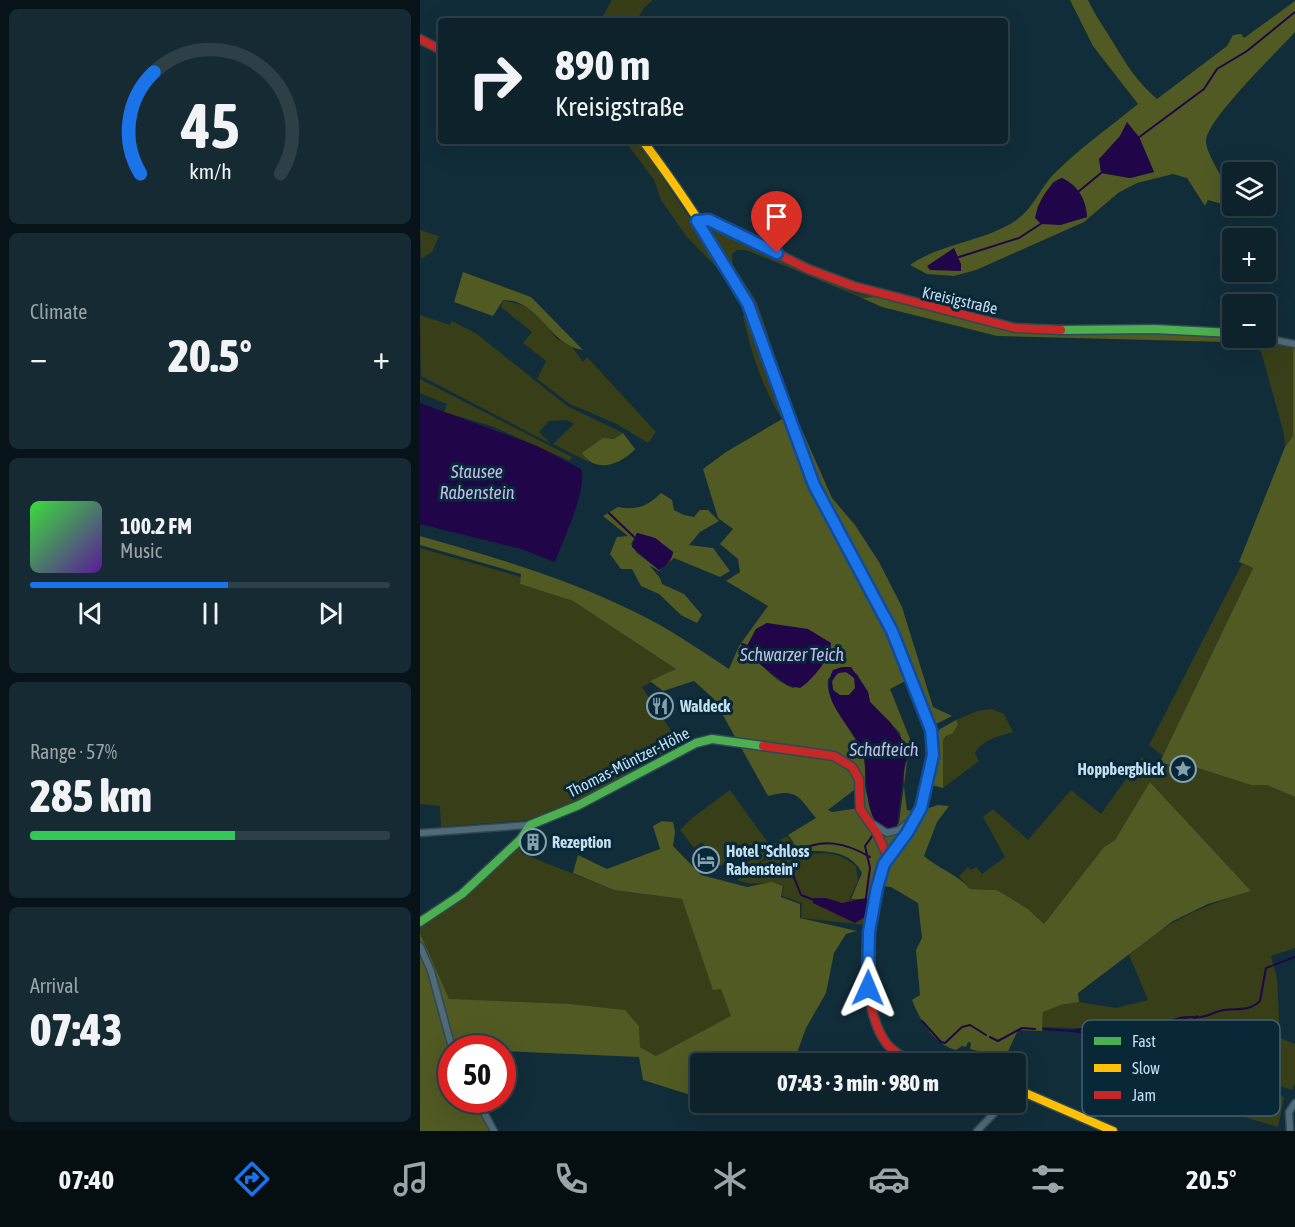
<!DOCTYPE html>
<html lang="en">
<head>
<meta charset="utf-8">
<style>
	:root { --surface:#0d222b; --page:#162a33; --text:#f1f3f6; --muted:#9aa4a9; --line:#2d3f47; --accent:#1a73e8 }
	body { margin:0; font-family:"Asap Condensed",sans-serif; background:var(--page); color:var(--text); height:100vh; display:flex; flex-direction:column; font-size:22px; white-space:nowrap }
	* { box-sizing:border-box; margin:0 }
	p { font-size:20px; color:var(--muted) }
	.icon { flex:none; width:33px; height:33px; fill:none; stroke:currentColor; stroke-width:2; stroke-linecap:round; stroke-linejoin:round }
	.map { position:relative; flex:1; overflow:hidden }
	.side { display:flex; flex-direction:column; gap:9px; padding:9px; background:#071318; width:420px }
	.side>* { flex:none }
	.banner { position:absolute; left:18px; top:18px; width:570px; height:126px; border-radius:6px; box-shadow:0 6px 24px #0002,0 0 0 2px var(--line); background:#0d222b; color:var(--text); overflow:hidden }
	.buttons { position:absolute; left:802px; top:162px; display:grid; gap:12px }
	.buttons a { display:grid; place-items:center; width:54px; height:54px; border-radius:6px; background:var(--surface); box-shadow:0 6px 24px #0002,0 0 0 2px var(--line); font-size:30px }
	.speed { position:absolute; left:18px; top:1035px; display:flex; gap:12px; font-size:30px; font-weight:700; text-align:center }
	.speed>* { display:grid; place-content:center; width:78px; height:78px; border-radius:50%; background:var(--surface); box-shadow:0 6px 24px #0002,0 0 0 2px var(--line); line-height:1 }
	.speed .limit { border:9px solid #d22; background:#fff; color:#111 }
	.pin { position:absolute; display:grid; place-items:center; width:51px; height:51px; color:#fff; margin:-62px -26px; border-radius:50% 50% 50% 0; rotate:-45deg; box-shadow:0 0 6px #0007 }
	.pin .icon { rotate:45deg }
	.me { position:absolute; width:66px; margin:-33px; rotate:1deg; stroke-linejoin:round; filter:drop-shadow(0 0 4px #0008) }
	.turn { display:flex; align-items:center; gap:21px; height:126px; padding:0 18px; font-size:27px }
	.turn .icon { width:78px; height:78px; stroke-width:2.5 }
	.turn b { display:block; font-size:42px; line-height:51px }
	.big { font-size:45px; font-weight:800; line-height:1.1 }
	.side .widget { flex:1; display:flex; flex-direction:column; justify-content:center; gap:9px; min-width:0; padding:0 21px; border-radius:9px; background:var(--page) }
	.side .dial { align-items:center; gap:0 }
	.dial svg { height:156px; overflow:visible; fill:none; stroke:var(--line); stroke-width:7; stroke-linecap:round; text-anchor:middle }
	.dial text { fill:var(--text); stroke:none }
	.song { display:flex; align-items:center; gap:18px }
	.cover { width:72px; height:72px; border-radius:9px; background:linear-gradient(135deg,hsl(120 70% 55%),hsl(270 70% 35%)) }
	.played { height:6px; border-radius:3px; background:linear-gradient(90deg,var(--accent) 55%,var(--line) 55%) }
	.keys { display:flex; justify-content:space-around; direction:ltr }
	.heat { display:flex; justify-content:space-between; align-items:center; font-size:33px; direction:ltr }
	.charge { height:9px; border-radius:4px; background:linear-gradient(90deg,#34c759 57%,var(--line) 0) }
	.trip { position:absolute; left:270px; top:1053px; width:336px; height:60px; border-radius:6px; background:var(--surface); box-shadow:0 6px 24px #0002,0 0 0 2px var(--line); font-weight:800; line-height:60px; text-align:center }
	.dock { display:flex; height:96px; justify-content:space-around; align-items:center; background:#050e11; color:var(--muted) }
	.dock .icon { width:42px; height:42px }
	.dock .on { color:var(--accent) }
	.dock b { font-size:27px; color:var(--text) }
	main { display:flex; flex:1; min-height:0 }
	.map>svg:first-child { display:block }
</style>
</head>
<body>
<main>
<section class="side">
<div class="widget dial"><svg viewBox="0 0 100 80">
<path d="M14 69A42 42 0 1 1 86 69"/>
<path d="M14 69A42 42 0 0 1 21 17" stroke="#1a73e8"/>
<text x="50" y="56" font-size="32" font-weight="700">45</text>
<text x="50" y="72" font-size="11">km/h</text>
</svg></div>
<div class="widget"><p>Climate</p>
<div class="heat"><a>−</a><b class="big">20.5°</b><a>+</a></div>
</div>
<div class="widget">
<div class="song"><i class="cover"></i><div><b>100.2 FM</b><p>Music</p></div></div>
<div class="played"></div>
<div class="keys"><svg class="icon" aria-label="previous" viewBox="0 0 24 24"><path d="M18 5L8 12l10 7zM5 5v14"/></svg><svg class="icon" aria-label="pause" viewBox="0 0 24 24"><path d="M8 5v14M16 5v14"/></svg><svg class="icon" aria-label="next" viewBox="0 0 24 24"><path d="M6 5l10 7-10 7zM19 5v14"/></svg></div>
</div>
<div class="widget"><p>Range · 57%</p><b class="big">285 km</b><div class="charge"></div></div>
<div class="widget"><p>Arrival</p><b class="big">07:43</b></div>
</section>
<div class="map">
<svg width="875" height="1131" viewBox="0 0 875 1131">
	<rect width="100%" height="100%" fill="#112d39"/>
	<g fill="#383f18">
		<path d="M192 0H233L225 7 216 21H180Z"/>
		<path d="M205 141H218L273 223H288L434 293 455 297 442 298 326 250H317L312 254 313 265 337 302 374 412 361 418C342 386 331 352 323 316L333 310 312 272 302 273 266 236 241 200 234 180Z"/>
		<path d="M0 230 19 236 12 252 1 259Z"/>
		<path d="M83 300 105 306 117 313 136 338 153 348 163 362 167 357 236 432 228 443 197 424 150 404 117 379 126 361 103 343 112 332 81 307Z"/>
		<path d="M0 315 30 325 32 321 57 334 147 406 203 433 163 453 169 462 133 444 154 424 147 420 129 421 119 432 131 444 1 376Z"/>
		<path d="M846 341 873 348V436L865 447 864 434 841 351Z"/>
		<path d="M0 379 152 457 150 461 74 427 24 412 27 404 0 393Z"/>
		<path d="M0 548 101 577 100 584 153 601 256 669 222 687 260 744 165 797 108 820 21 827 20 806 0 804Z"/>
		<path d="M822 564 833 568 743 756 729 745Z"/>
		<path d="M572 709 584 714 593 732C579 736 562 740 555 753L559 761 523 788V740L538 724 536 720 557 711Z"/>
		<path d="M722 757 733 765 757 762 765 764 831 785H847L875 797V948L851 956 857 978 860 1038 875 1044V1083L872 1090 797 1065H783V1070H776L773 1020 754 1018 737 1031 622 1027 623 1012 641 1005 659 1002 696 1008 728 1000 709 955C748 921 781 906 831 891L731 783 695 840 684 847 624 924 608 909 577 890 550 889 539 876 548 867 551 870 556 867 562 874 585 857 563 817 573 809 608 840 651 790 681 814Z"/>
		<path d="M310 790 354 851 326 872 322 867 330 860 322 850 300 866 282 842 274 848 260 830 272 818Z"/>
		<path d="M367 836 373 843 375 852C399 859 407 844 436 866L438 881 429 900H451L446 925 381 918 382 903 362 896 364 886C347 879 333 888 317 880L356 852 352 845Z"/>
		<path d="M100 841 101 853 194 890 262 899 293 989 301 988 312 1016 236 1056 220 1047 219 1026 205 1010 151 1004 29 1000 0 933V924Z"/>
		<path d="M805 1073 854 1088 864 1098 858 1127 808 1112 792 1087Z"/>
	</g>
	<g fill="#515a23" fill-rule="evenodd">
		<path d="M650 0H668C673 11 678 18 684 28 703 57 710 75 737 99L807 46 813 35 821 34 824 38 875 1V32C859 50 784 122 786 142 787 156 806 183 813 196V204H802L788 200 785 206 767 178 753 174 717 183 698 193 664 222 556 270 534 276 507 274 490 265C521 243 563 242 595 221 613 209 619 190 633 175 658 149 690 127 718 104L673 46ZM707 123 719 137 734 172 710 178 681 173ZM641 178C658 185 666 199 667 217L640 225 617 208 633 182Z"/>
		<path d="M43 272 111 297 163 350C128 345 121 300 83 300L73 316 34 302Z"/>
		<path d="M455 297 561 324 813 336 846 341 841 351 834 346 807 342 577 336 462 307 442 298Z"/>
		<path d="M873 348H875V797L847 785H831L765 764H739L833 568 819 562 865 447 873 436Z"/>
		<path d="M374 412 412 498 435 525 459 562 482 607 513 707 532 716 514 725 495 676 470 689 492 744 485 752 489 757C480 771 485 794 487 810L495 811 485 831 463 859 451 899H431L442 873C430 848 399 850 375 852L374 843 368 835 396 818C378 796 377 788 348 796L294 699 274 681 243 691 230 681 256 669 153 601 100 584 101 574 0 545V536C73 557 147 578 215 612 248 628 279 649 309 669L319 646 348 606 306 581 320 572 318 559 300 544 313 529 298 518 283 469 306 452ZM347 623 411 651 386 684 373 688C352 679 340 664 327 646L336 629ZM422 667 437 674 448 692 450 702 480 733 485 756 488 755 479 823 471 829 459 823C455 813 449 802 446 792 443 778 448 764 441 750 432 729 404 701 408 679ZM434 790 438 796 439 808 412 812 408 810Z"/>
		<path d="M203 433 215 449C200 465 176 474 162 453L183 438 193 439Z"/>
		<path d="M241 493 252 500 254 510 264 515 274 517 280 510H288L299 521 280 532 269 545 293 548 310 571 300 577 254 558 239 571 229 565 240 578 242 584 264 594 282 615 277 623 261 615 239 594 221 586 212 569H201L190 554 197 537 208 536 183 516 198 507C216 511 228 506 241 493ZM217 533 235 538 253 552 239 570 217 553 211 544Z"/>
		<circle cx="424" cy="684" r="12"/>
		<path d="M536 720 538 724 533 733 526 736 523 740V788L511 785 516 734 520 729Z"/>
		<path d="M730 782 831 891 788 904 753 921 658 993 659 1002 641 1005 623 1012 622 1031 598 1030 585 1058 550 1049 551 1043 548 1042 546 1047 542 1046 536 1050C513 1044 500 1020 492 1000L500 995 496 950 502 938 498 903 471 887 462 886 467 864 487 842 506 809 518 805 529 806 517 822 504 856C519 869 537 874 550 889L577 890 608 909 624 924 684 847 695 840Z"/>
		<path d="M242 821 253 822 255 832 253 846 281 875 327 887 352 882 363 886 361 897 380 904V918L437 931 426 934 414 953 406 993 386 1028 378 1050V1063L280 1064V1098L223 1080 219 1057 83 1051 82 1048H32V1100H57L74 1131H0V933L29 999 151 1004 205 1010 219 1026 220 1047 236 1056 311 1016 301 989 293 990 262 899 194 890 153 873 158 855 187 869 240 849 233 826Z"/>
	</g>
	<g fill="#200548" fill-rule="evenodd">
		<path d="M707 122 719 137 734 172 710 178 681 173 679 159 700 136Z"/>
		<path d="M642 178C658 185 666 200 667 217L640 225 621 224 615 218C618 203 627 185 642 178Z"/>
		<path d="M534 248 541 264V271L510 270 507 266Z"/>
		<path d="M0 403 117 446 161 469C168 489 142 542 135 562L101 549 0 524Z"/>
		<path d="M217 533 235 538 253 552C253 558 246 567 239 570L212 547Z"/>
		<path d="M347 623 388 629 411 643C411 658 393 679 380 688L367 685 324 652 336 629Z"/>
		<path d="M422 667H431L448 692 450 702 470 722 487 747 485 755 489 757 485 762 477 827C440 838 449 771 443 753 433 724 397 702 413 670ZM426 672 434 678 435 688 429 695H420L413 690 412 681 418 673Z"/>
		<path d="M394 898H406L422 903 446 898 449 902 445 917 435 923 393 903Z"/>
	</g>
	<g fill="none" stroke-linecap="round" stroke-linejoin="round">
		<g stroke="#200548" stroke-width="2">
			<path d="M718 138 784 89 797 69 827 51 875 12"/>
			<path d="M658 192 681 173"/>
			<path d="M539 257 599 238 622 223"/>
			<path d="M189 513 214 537"/>
			<path d="M322 644 327 646"/>
			<path d="M371 868 377 852C402 837 426 843 450 857"/>
			<path d="M371 870 381 895 394 900"/>
			<path d="M446 898 450 868 445 846 453 835"/>
			<path d="M502 1021 521 1042 525 1043 542 1027 550 1025 566 1035"/>
			<path d="M624 1029 653 1031 662 1029 733 1035 746 1031C756 1013 763 1018 781 1017 789 1016 796 1011 804 1010 818 1008 828 1012 840 1001L846 968 875 957"/>
			<path d="M653 1031 699 1039H743C752 1028 757 1014 773 1021L777 1016"/>
			<path d="M570 1037 578 1041 602 1028 615 1029"/>
			<path d="M759 1043 760 1059 757 1062 759 1067"/>
		</g>
		<defs>
			<g id="street">
				<path d="M844 338 875 344"/>
				<path d="M453 824 467 833 479 830 495 817"/>
				<path d="M0 833 110 825"/>
				<path d="M0 946 11 971 32 1048"/>
				<path d="M57 1100 74 1131"/>
				<path d="M557 1131 585 1102"/>
				<path d="M870 1131 869 1112 875 1103"/>
			</g>
			<g id="fast">
				<path d="M641 330 734 329 813 333"/>
				<path d="M451 921 463 864 487 833 501 809 513 755 511 730 472 631 454 597"/>
				<path d="M0 922 42 894 101 839 110 825 159 805 276 743 292 739 343 746"/>
			</g>
			<g id="slow">
				<path d="M223 141C267 200 317 273 342 341"/>
				<path d="M596 1089 693 1131"/>
			</g>
			<g id="jam">
				<path d="M0 39 21 50"/>
				<path d="M277 221 289 220 388 269 433 286 595 328 641 330"/>
				<path d="M342 341 394 485 454 597"/>
				<path d="M343 746 414 756 432 767 439 779 440 809 457 833 468 858"/>
				<path d="M451 921C444 955 445 1016 467 1044 477 1056 490 1060 504 1064"/>
			</g>
		</defs>
		<use href="#street" stroke="#314853" stroke-width="9"/>
		<use href="#fast" stroke="#314853" stroke-width="11"/>
		<use href="#slow" stroke="#314853" stroke-width="11"/>
		<use href="#jam" stroke="#314853" stroke-width="11"/>
		<use href="#street" stroke="#506a78" stroke-width="6"/>
		<use href="#fast" stroke="#4caf50" stroke-width="8"/>
		<use href="#slow" stroke="#ffc107" stroke-width="8"/>
		<use href="#jam" stroke="#c62828" stroke-width="8"/>
	</g>
	<g fill="none" stroke-linecap="round" stroke-linejoin="round">
		<defs>
			<path id="route" d="M357 253 289 220 277 221 328 304 394 485 472 631 511 730 513 755 501 808 487 833 464 864 457 888 449 932 448 988"/>
		</defs>
		<use href="#route" stroke="#114b97" stroke-width="15"/>
		<use href="#route" stroke="#1a73e8" stroke-width="10"/>
	</g>
	<defs>
		<symbol id="restaurant-ring" viewBox="-11 -11 22 22"><circle r="9.5" fill="#082838" stroke="#84a1b1" stroke-width="1.5"/><path d="M-5-6h1v4h1v-4h1v4h1v-4h1v5L-1.5 .5V6h-2V.5L-5-1ZM5-6V6H3V1.5H1.5Q1.5-4 5-6Z" fill="#84a1b1"/></symbol>
		<symbol id="sight-ring" viewBox="-11 -11 22 22"><circle r="9.5" fill="#082838" stroke="#84a1b1" stroke-width="1.5"/><path d="M0-6L1.8-2.2L6-1.7L2.9 1.2L3.7 5.4L0 3.3L-3.7 5.4L-2.9 1.2L-6-1.7L-1.8-2.2Z" fill="#84a1b1"/></symbol>
		<symbol id="building-ring" viewBox="-11 -11 22 22"><circle r="9.5" fill="#082838" stroke="#84a1b1" stroke-width="1.5"/><path d="M-4-6H4V6H1V3H-1V6H-4ZM-2.5-4.3h1.7v1.8h-1.7ZM.8-4.3h1.7v1.8H.8ZM-2.5-1h1.7V.8h-1.7ZM.8-1h1.7V.8H.8Z" fill="#84a1b1"/></symbol>
		<symbol id="hotel-ring" viewBox="-11 -11 22 22"><circle r="9.5" fill="#082838" stroke="#84a1b1" stroke-width="1.5"/><path d="M-6-4.5h1.5V1H6V5H4.5V3h-9V5H-6ZM-4 0a1.8 1.8 0 1 1 3.6 0ZM.5 0V-2.5h3Q6-2.5 6 0Z" fill="#84a1b1"/></symbol>
	</defs>
	<g fill-rule="evenodd">
		<use href="#restaurant-ring" x="225" y="691" width="30" height="30"/>
		<use href="#sight-ring" x="748" y="754" width="30" height="30"/>
		<use href="#building-ring" x="98" y="827" width="30" height="30"/>
		<use href="#hotel-ring" x="271" y="845" width="30" height="30"/>
	</g>
	<g text-anchor="middle" dominant-baseline="central" stroke-width="6" stroke-linejoin="round" paint-order="stroke">
		<g font-size="16" fill="#c2dff1" stroke="#082838">
			<text transform="translate(540 300) rotate(13)">Kreisigstraße</text>
			<text transform="translate(208 762) rotate(-27)">Thomas-Müntzer-Höhe</text>
		</g>
		<g font-size="16" font-weight="bold" fill="#c2dff1" stroke="#082838" text-anchor="start">
			<text x="260" y="706">Waldeck</text>
			<text x="744" y="769" text-anchor="end">Hoppbergblick</text>
			<text x="132" y="842">Rezeption</text>
			<text x="306" y="851">Hotel "Schloss<tspan x="306" dy="18">Rabenstein"</tspan></text>
		</g>
		<g font-size="18" font-style="italic" fill="#c4baec" stroke="#082838">
			<text x="57" y="471">Stausee<tspan x="57" dy="21">Rabenstein</tspan></text>
			<text x="372" y="654">Schwarzer Teich</text>
			<text x="464" y="749">Schafteich</text>
		</g>
	</g>
	<rect x="662" y="1020" width="198" height="96" rx="9" fill="#082838" stroke="#405f70" stroke-width="1.5"/>
	<rect x="674" y="1037" width="27" height="8" fill="#4caf50"/>
	<rect x="674" y="1064" width="27" height="8" fill="#ffc107"/>
	<rect x="674" y="1091" width="27" height="8" fill="#c62828"/>
	<g font-size="16" fill="#c2dff1">
		<text x="712" y="1047">Fast</text>
		<text x="712" y="1074">Slow</text>
		<text x="712" y="1101">Jam</text>
	</g>
</svg>
<div class="buttons">
<a><svg class="icon" aria-label="layers" viewBox="0 0 24 24"><path d="M12 4l9 5-9 5-9-5zM3 14l9 5 9-5"/></svg></a>
<a>+</a>
<a>−</a>
</div>
<div class="speed"><div class="limit">50</div></div>
<div class="pin" style="left:357px;top:253px;background:#d93025"><svg class="icon" aria-label="arrive" viewBox="0 0 24 24"><path d="M6 21V4h12l-3 4 3 4H6"/></svg></div>
<svg class="me" style="left:448px;top:988px" viewBox="-20 -20 40 40"><path d="M0-17L14 15 0 8-14 15z" fill="#1a73e8" stroke="#fff" stroke-width="4"/></svg>
<div class="trip">07:43 · 3 min · 980 m</div>
<div class="banner">
<div class="turn"><svg class="icon" aria-label="right" viewBox="0 0 24 24"><path d="M7 20v-9h11M14 6l5 5-5 5"/></svg><div><b>890 m</b>Kreisigstraße</div></div>
</div>
</div>
</main>
<nav class="dock">
<b>07:40</b>
<svg class="icon on" aria-label="directions" viewBox="0 0 24 24"><path d="M12 3l9 9-9 9-9-9zM9 14v-3h6M13 9l2 2-2 2"/></svg>
<svg class="icon" aria-label="music" viewBox="0 0 24 24"><path d="M9 18V5l10-2v13"/><circle cx="6" cy="18" r="3"/><circle cx="16" cy="16" r="3"/></svg>
<svg class="icon" aria-label="phone" viewBox="0 0 24 24"><path d="M5 4h4l2 5-3 2q2 4 5 5l2-3 5 2v4C11 20 4 13 5 4z"/></svg>
<svg class="icon" aria-label="climate" viewBox="0 0 24 24"><path d="M12 3v18M4 7l16 10M4 17L20 7"/></svg>
<svg class="icon" aria-label="car" viewBox="0 0 24 24"><path d="M5 17H2v-5l4-1 3-4h7l3 4 3 1v5h-3M9 17h6M6 11h13"/><circle cx="7" cy="17" r="2"/><circle cx="17" cy="17" r="2"/></svg>
<svg class="icon" aria-label="filters" viewBox="0 0 24 24"><path d="M4 7h16M4 17h16"/><circle cx="9" cy="7" r="2"/><circle cx="15" cy="17" r="2"/></svg>
<b>20.5°</b>
</nav>
</body>
</html>
